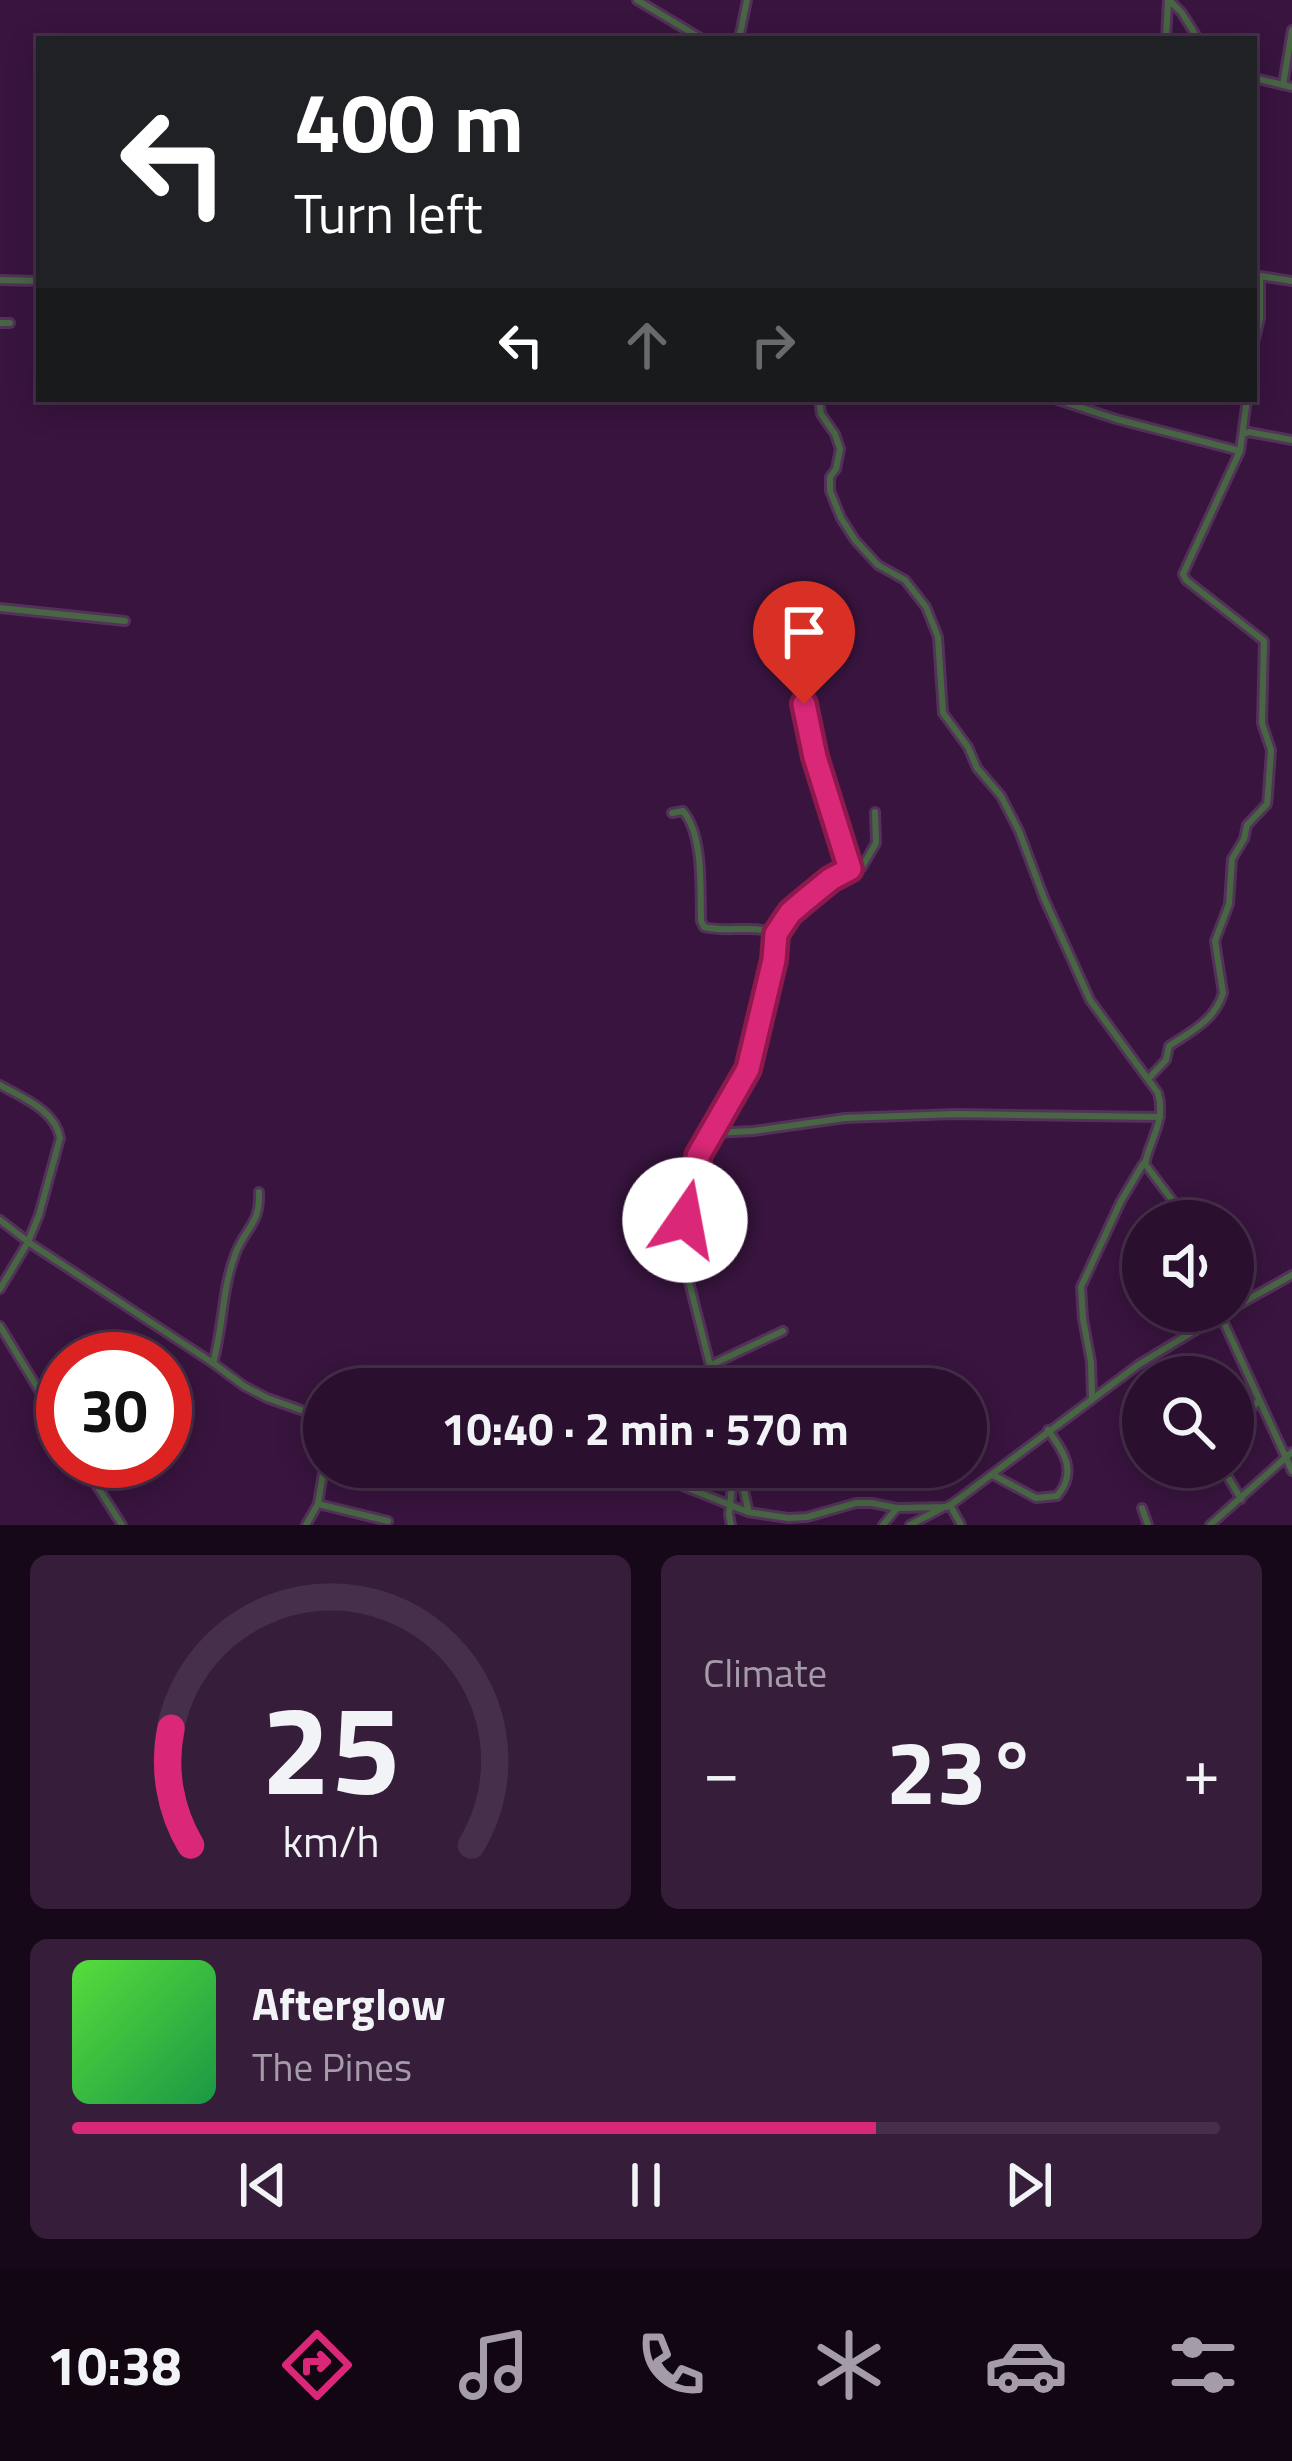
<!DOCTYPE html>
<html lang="en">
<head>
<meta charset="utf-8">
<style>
	:root { --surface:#2a0f2e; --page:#361d3a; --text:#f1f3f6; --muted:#a59caa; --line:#462f4a; --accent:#db2777 }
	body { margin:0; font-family:"Titillium Web",sans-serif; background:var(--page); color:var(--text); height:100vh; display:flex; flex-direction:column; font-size:45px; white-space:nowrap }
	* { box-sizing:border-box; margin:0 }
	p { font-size:39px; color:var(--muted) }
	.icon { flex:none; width:66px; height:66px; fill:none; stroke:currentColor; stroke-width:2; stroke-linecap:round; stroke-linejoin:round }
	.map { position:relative; height:1525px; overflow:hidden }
	.side { display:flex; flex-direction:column; gap:30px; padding:30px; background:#170819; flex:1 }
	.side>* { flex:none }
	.hud { position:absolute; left:36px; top:36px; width:1221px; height:366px; border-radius:0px; box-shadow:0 6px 30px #0003,0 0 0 3px var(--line); background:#202124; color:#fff; overflow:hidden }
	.buttons { position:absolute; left:1122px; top:1200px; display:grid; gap:24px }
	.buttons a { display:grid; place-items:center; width:132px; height:132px; border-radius:50%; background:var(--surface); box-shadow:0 6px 30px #0003,0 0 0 3px var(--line); font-size:60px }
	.speed { position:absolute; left:36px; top:1332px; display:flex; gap:24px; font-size:60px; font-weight:700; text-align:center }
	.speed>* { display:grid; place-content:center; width:156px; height:156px; border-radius:50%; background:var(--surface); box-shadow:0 6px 30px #0003,0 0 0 3px var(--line); line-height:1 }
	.speed .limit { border:18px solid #d22; background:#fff; color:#111 }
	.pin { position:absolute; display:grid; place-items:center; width:102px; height:102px; color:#fff; margin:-123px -51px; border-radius:50% 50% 50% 0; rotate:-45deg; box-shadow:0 0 12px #0007 }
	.pin .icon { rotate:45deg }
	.me { position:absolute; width:132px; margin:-66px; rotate:12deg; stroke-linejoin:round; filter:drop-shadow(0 0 9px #0008) }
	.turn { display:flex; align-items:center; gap:42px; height:252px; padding:0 60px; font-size:54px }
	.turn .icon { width:156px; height:156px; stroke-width:2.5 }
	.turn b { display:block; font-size:84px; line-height:102px }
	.lanes { display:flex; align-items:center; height:114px; padding:0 60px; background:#0003; justify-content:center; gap:60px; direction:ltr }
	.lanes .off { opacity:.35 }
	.big { font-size:90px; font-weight:700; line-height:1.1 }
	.side .widget { flex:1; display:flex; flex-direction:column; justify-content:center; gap:18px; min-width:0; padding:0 42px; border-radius:18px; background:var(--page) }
	.side .dial { align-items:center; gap:0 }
	.dial svg { height:312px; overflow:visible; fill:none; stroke:var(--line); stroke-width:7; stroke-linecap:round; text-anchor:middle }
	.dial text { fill:var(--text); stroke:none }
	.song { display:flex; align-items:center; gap:36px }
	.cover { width:144px; height:144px; border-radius:18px; background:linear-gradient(135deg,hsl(110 70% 55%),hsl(140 70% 35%)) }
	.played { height:12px; border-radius:6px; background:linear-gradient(90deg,var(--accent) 70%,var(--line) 70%) }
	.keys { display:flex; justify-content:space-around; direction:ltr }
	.heat { display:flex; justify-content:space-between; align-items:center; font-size:66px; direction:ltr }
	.side .tiles { flex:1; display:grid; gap:30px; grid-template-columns:1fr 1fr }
	.widget:last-child { grid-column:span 2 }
	.trip { position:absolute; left:303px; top:1368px; width:684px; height:120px; border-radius:60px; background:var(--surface); box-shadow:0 6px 30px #0003,0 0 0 3px var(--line); font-weight:700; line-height:120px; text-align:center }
	.tabs { display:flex; height:192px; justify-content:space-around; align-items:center; background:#110612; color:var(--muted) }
	.tabs .icon { width:84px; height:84px }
	.tabs .on { color:var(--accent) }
	.tabs b { font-size:54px; color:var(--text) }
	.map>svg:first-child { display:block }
</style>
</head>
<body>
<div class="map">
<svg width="1292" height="1525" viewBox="0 0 1292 1525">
	<rect width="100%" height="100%" fill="#38143e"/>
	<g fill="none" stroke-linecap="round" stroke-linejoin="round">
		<defs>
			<g id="minor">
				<path d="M637 0 702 39"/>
				<path d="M1169 0 1182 13 1198 39"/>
				<path d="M739 39 747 0"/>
				<path d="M1166 39 1168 0"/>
				<path d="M1254 78 1292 87"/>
				<path d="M1283 85 1292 30"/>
				<path d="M0 280 39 281"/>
				<path d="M0 323H10"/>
				<path d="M1254 343 1260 318V276L1292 281"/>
				<path d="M819 399 821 414 835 434 840 449 836 469 830 477V491L841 518 855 540 878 565 905 580 926 607 938 637 943 713 968 747 977 768 1001 796 1019 831 1044 898 1090 1000 1158 1093C1166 1121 1150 1139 1145 1164L1188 1221"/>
				<path d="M1055 399 1116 419 1240 451"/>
				<path d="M1243 434 1249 432 1292 440"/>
				<path d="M0 608 125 621"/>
				<path d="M804 704 815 757 850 870"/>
				<path d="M672 813 683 811C704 836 700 889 701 921L704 927C728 933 753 924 776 934"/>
				<path d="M1149 1078 1166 1060 1169 1046C1192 1031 1215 1020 1223 993L1215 941 1229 904 1232 859 1244 839 1247 825 1267 804 1268 794 1271 750 1262 723 1264 641 1186 580 1183 574 1240 451 1247 399"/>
				<path d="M0 1085C23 1098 55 1110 60 1138L39 1215 28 1242 0 1289"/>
				<path d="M713 1133 753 1131 845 1118 955 1114 1160 1117"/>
				<path d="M0 1220 31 1244 213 1363 244 1386 267 1398 324 1418"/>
				<path d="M1233 1280 1239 1292 1233 1299"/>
				<path d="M1233 1308 1292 1275"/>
				<path d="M1220 1314 1292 1471"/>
				<path d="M0 1326 63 1430"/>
				<path d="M213 1363C223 1328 222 1289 235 1255 244 1229 261 1224 259 1192"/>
				<path d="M711 1365 783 1331"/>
				<path d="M716 1389 685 1266V1220L688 1204 697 1185 698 1156 748 1069 774 960 777 932 790 913 824 884 838 875 862 867 876 843 875 812"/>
				<path d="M1092 1397 1091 1362 1083 1319 1081 1287 1121 1201 1143 1164"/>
				<path d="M1233 1424 1259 1401"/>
				<path d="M1136 1442 1143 1438"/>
				<path d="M81 1461 122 1525"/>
				<path d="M592 1467 680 1485 748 1512 788 1518 807 1517 856 1503H872L897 1508"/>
				<path d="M735 1467 742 1481 748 1509"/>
				<path d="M1222 1467 1241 1499"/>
				<path d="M993 1475 1036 1498 1057 1496C1078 1472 1064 1452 1048 1430"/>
				<path d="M318 1504 388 1521"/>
				<path d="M950 1505 961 1525"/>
				<path d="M1142 1508 1148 1525"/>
				<path d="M306 1525 318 1504 324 1467"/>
				<path d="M731 1525 729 1515 734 1467"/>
				<path d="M883 1525 897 1508 946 1507 952 1504 1138 1365 1227 1311"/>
				<path d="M910 1525 944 1507"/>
				<path d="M1210 1525 1292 1452"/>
			</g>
		</defs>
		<use href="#minor" stroke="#533259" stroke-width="12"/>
		<use href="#minor" stroke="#486644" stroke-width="6"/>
	</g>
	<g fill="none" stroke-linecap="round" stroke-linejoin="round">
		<defs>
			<path id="route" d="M685 1220 688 1204 697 1185 698 1156 748 1069 774 960 776 934 790 913 804 901 831 879 850 869 815 757 804 704"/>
		</defs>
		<use href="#route" stroke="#8e194d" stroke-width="30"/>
		<use href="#route" stroke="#db2777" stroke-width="21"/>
	</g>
</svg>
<div class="buttons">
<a><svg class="icon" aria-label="sound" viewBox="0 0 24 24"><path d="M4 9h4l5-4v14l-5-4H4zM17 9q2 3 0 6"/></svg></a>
<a><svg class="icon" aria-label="search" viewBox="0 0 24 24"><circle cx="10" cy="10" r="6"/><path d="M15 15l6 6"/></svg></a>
</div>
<div class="speed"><div class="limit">30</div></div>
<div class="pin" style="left:804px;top:704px;background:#d93025"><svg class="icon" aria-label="arrive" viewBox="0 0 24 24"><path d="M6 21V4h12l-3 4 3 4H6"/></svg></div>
<svg class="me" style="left:685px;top:1220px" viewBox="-20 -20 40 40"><circle r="19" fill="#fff"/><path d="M0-13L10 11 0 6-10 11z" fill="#db2777"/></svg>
<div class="trip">10:40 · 2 min · 570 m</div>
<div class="hud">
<div class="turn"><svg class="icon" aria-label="left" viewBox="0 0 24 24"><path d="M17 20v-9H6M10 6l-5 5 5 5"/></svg><div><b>400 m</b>Turn left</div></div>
<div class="lanes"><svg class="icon" aria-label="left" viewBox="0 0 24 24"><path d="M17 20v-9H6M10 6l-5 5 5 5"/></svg><svg class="icon off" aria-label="ahead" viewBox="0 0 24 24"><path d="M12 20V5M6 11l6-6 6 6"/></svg><svg class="icon off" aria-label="right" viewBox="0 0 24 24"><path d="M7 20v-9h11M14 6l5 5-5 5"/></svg></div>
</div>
</div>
<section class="side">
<div class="tiles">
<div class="widget dial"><svg viewBox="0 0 100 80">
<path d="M14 69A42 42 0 1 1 86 69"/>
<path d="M14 69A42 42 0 0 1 9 39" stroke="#db2777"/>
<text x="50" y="56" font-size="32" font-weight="700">25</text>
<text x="50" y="72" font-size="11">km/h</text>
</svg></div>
<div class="widget"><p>Climate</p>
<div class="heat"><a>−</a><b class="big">23°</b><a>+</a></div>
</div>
<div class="widget">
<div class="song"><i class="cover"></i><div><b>Afterglow</b><p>The Pines</p></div></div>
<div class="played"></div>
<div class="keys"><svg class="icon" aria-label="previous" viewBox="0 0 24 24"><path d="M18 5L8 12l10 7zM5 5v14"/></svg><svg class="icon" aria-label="pause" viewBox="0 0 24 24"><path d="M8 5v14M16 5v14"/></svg><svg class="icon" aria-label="next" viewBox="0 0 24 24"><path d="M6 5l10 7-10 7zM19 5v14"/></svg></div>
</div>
</div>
</section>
<nav class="tabs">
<b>10:38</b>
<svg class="icon on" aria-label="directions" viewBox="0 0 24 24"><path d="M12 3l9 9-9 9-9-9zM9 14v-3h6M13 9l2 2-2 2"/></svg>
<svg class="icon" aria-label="music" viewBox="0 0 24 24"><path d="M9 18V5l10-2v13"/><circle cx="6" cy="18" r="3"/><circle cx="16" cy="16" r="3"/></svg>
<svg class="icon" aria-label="phone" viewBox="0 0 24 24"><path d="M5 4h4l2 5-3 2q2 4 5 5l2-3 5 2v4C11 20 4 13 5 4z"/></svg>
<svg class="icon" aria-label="climate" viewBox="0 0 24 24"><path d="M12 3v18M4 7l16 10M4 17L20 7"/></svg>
<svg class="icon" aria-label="car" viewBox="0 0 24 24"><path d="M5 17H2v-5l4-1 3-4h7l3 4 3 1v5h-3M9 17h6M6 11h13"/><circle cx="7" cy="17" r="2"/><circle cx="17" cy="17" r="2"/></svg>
<svg class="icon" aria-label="filters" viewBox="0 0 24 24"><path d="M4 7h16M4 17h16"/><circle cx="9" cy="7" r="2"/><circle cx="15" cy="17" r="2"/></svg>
</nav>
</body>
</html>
